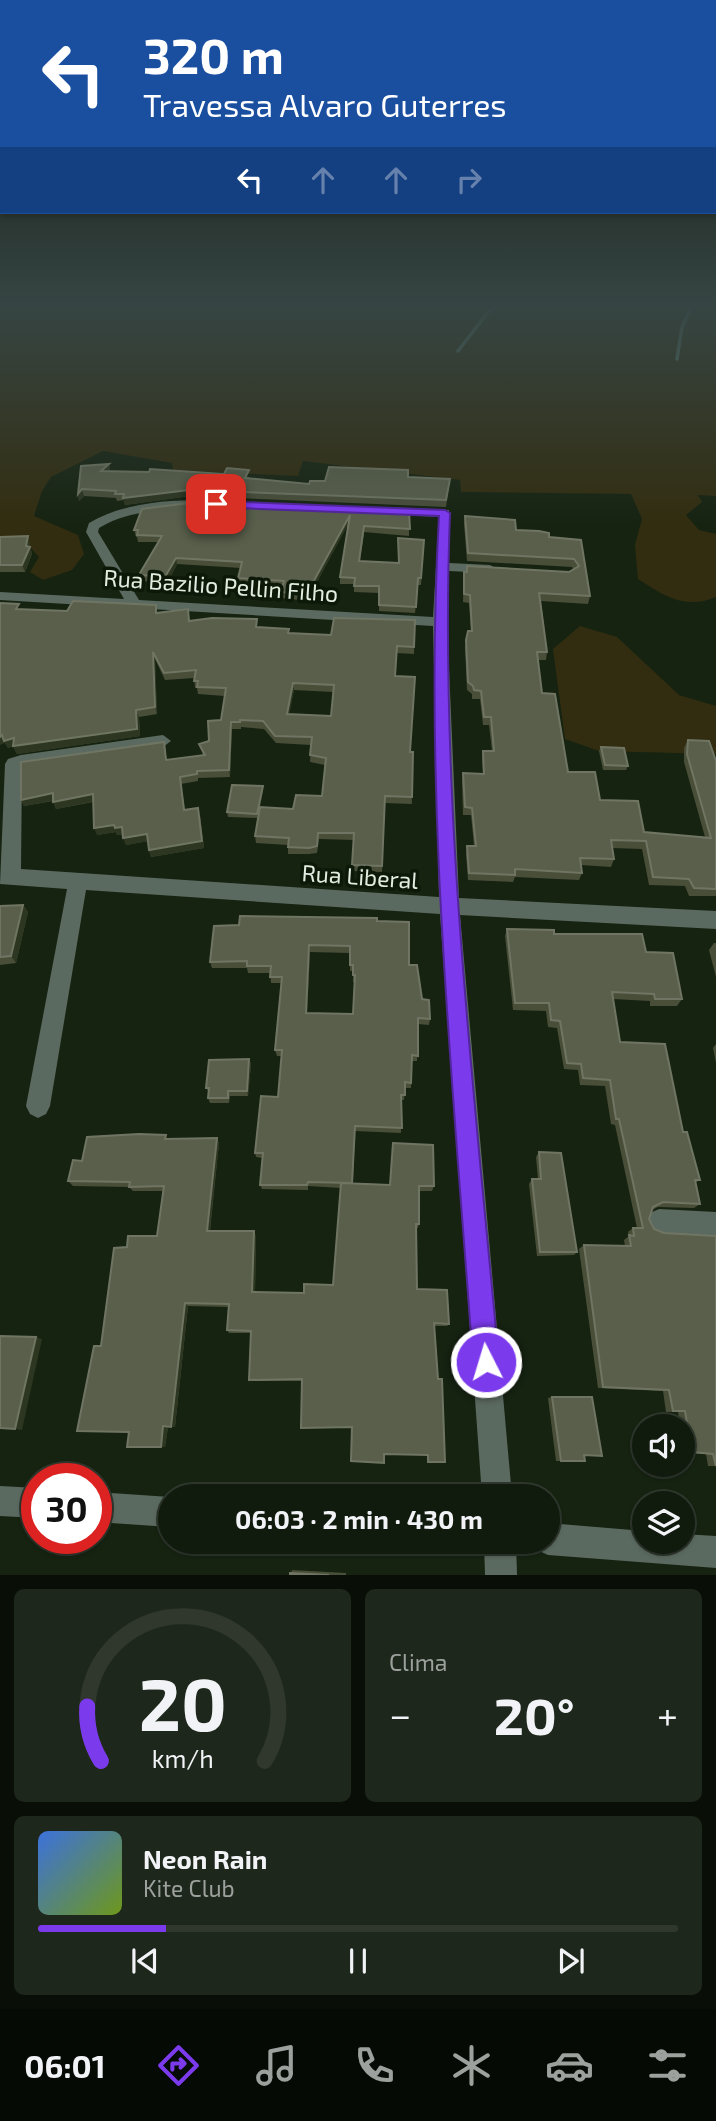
<!DOCTYPE html>
<html lang="pt">
<head>
<meta charset="utf-8">
<style>
	:root { --surface:#101a0d; --page:#1e271b; --text:#f1f3f6; --muted:#9ca19d; --line:#30382e; --accent:#7c3aed }
	body { margin:0; font-family:"Exo 2",sans-serif; background:var(--page); color:var(--text); height:100vh; display:flex; flex-direction:column; font-size:26px; white-space:nowrap }
	* { box-sizing:border-box; margin:0 }
	p { font-size:23px; color:var(--muted) }
	.icon { flex:none; width:38px; height:38px; fill:none; stroke:currentColor; stroke-width:2; stroke-linecap:round; stroke-linejoin:round }
	.map { position:relative; height:1575px; overflow:hidden }
	.details { display:flex; flex-direction:column; gap:14px; padding:14px; background:#090e07; flex:1 }
	.details>* { flex:none }
	.banner { position:absolute; left:0px; top:0px; width:718px; height:214px; box-shadow:0 2px 5px #0004,0 0 0 2px var(--line); background:#1a4fa0; color:#fff; overflow:hidden }
	.controls { position:absolute; left:632px; top:1414px; display:grid; gap:14px }
	.controls a { display:grid; place-items:center; width:63px; height:63px; border-radius:50%; background:var(--surface); box-shadow:0 2px 5px #0004,0 0 0 2px var(--line); font-size:35px }
	.speed { position:absolute; left:21px; top:1463px; display:flex; gap:14px; font-size:35px; font-weight:700; text-align:center }
	.speed>* { display:grid; place-content:center; width:91px; height:91px; border-radius:50%; background:var(--surface); box-shadow:0 2px 5px #0004,0 0 0 2px var(--line); line-height:1 }
	.speed .limit { border:10px solid #d22; background:#fff; color:#111 }
	.pin { position:absolute; display:grid; place-items:center; width:60px; height:60px; color:#fff; margin:-30px; border-radius:14px; box-shadow:0 4px 10px #0006 }
	.me { position:absolute; width:77px; margin:-38px; rotate:355deg; stroke-linejoin:round; filter:drop-shadow(0 0 5px #0008) }
	.turn { display:flex; align-items:center; gap:24px; height:147px; padding:0 28px; font-size:32px }
	.turn .icon { width:91px; height:91px; stroke-width:2.5 }
	.turn b { display:block; font-size:49px; line-height:60px }
	.lanes { display:flex; align-items:center; height:66px; padding:0 28px; background:#0003; justify-content:center; gap:35px; direction:ltr }
	.lanes .off { opacity:.35 }
	.big { font-size:52px; font-weight:700; line-height:1.1 }
	.details .tile { flex:1; display:flex; flex-direction:column; justify-content:center; gap:10px; min-width:0; padding:0 24px; border-radius:10px; background:var(--page) }
	.details .dial { align-items:center; gap:0 }
	.dial svg { height:182px; overflow:visible; fill:none; stroke:var(--line); stroke-width:7; stroke-linecap:round; text-anchor:middle }
	.dial text { fill:var(--text); stroke:none }
	.song { display:flex; align-items:center; gap:21px }
	.cover { width:84px; height:84px; border-radius:10px; background:linear-gradient(135deg,hsl(220 70% 55%),hsl(80 70% 35%)) }
	.played { height:7px; border-radius:4px; background:linear-gradient(90deg,var(--accent) 20%,var(--line) 20%) }
	.keys { display:flex; justify-content:space-around; direction:ltr }
	.heat { display:flex; justify-content:space-between; align-items:center; font-size:38px; direction:ltr }
	.details .tiles { flex:1; display:grid; gap:14px; grid-template-columns:1fr 1fr }
	.tile:last-child { grid-column:span 2 }
	.trip { position:absolute; left:158px; top:1484px; width:402px; height:70px; border-radius:35px; background:var(--surface); box-shadow:0 2px 5px #0004,0 0 0 2px var(--line); font-weight:700; line-height:70px; text-align:center }
	.dock { display:flex; height:112px; justify-content:space-around; align-items:center; background:#060a05; color:var(--muted) }
	.dock .icon { width:49px; height:49px }
	.dock .selected { color:var(--accent) }
	.dock b { font-size:32px; color:var(--text) }
	.map>svg:first-child { display:block }
</style>
</head>
<body>
<div class="map">
<svg width="716" height="1575" viewBox="0 0 716 1575">
	<rect width="100%" height="100%" fill="#162311"/>
	<g fill="#322d10">
		<path d="M0 306H716V496L698 495 702 502 686 515 699 530 716 534V597C685 610 664 596 638 579L635 545 642 519 631 494 461 492 460 480 303 461 298 476 173 470 172 463 103 451 51 477 42 491 34 516 78 535 84 554 72 570 43 580 30 572 39 557 24 541 0 536Z"/>
		<path d="M580 626 617 637 679 695 716 706V754L599 751 565 739 553 649Z"/>
	</g>
	<g fill="none" stroke-linecap="round" stroke-linejoin="round">
		<g stroke="#608277" stroke-width="3.5">
			<path d="M458 351 489 311 499 306"/>
			<path d="M677 359 682 327 692 306"/>
		</g>
		<g fill="#5b6a60" fill-rule="evenodd">
			<path d="M205 500 211 504 209 507C169 514 138 505 99 528L98 532 139 600 433 617 439 517 383 514V508L387 507 449 510V563L490 565 497 569 490 573 449 571 447 622 459 898 716 911V929L460 915 512 1496H482L440 914 86 890 50 1106 46 1114 38 1118 30 1114 26 1106 67 889 0 884 5 764 8 759 21 755 163 735 171 741 163 747 22 767 21 869 439 897 433 626 0 600V592L124 599 86 532 89 523C123 503 165 500 205 500Z"/>
			<path d="M659 1209 716 1212V1238L659 1235 650 1231 646 1222 650 1213Z"/>
			<path d="M0 1486 37 1488V1518L0 1516Z"/>
			<path d="M96 1492 170 1497V1527L96 1522Z"/>
			<path d="M548 1523 644 1531V1542H682V1534L716 1536V1568L548 1555 537 1550 534 1542H548Z"/>
			<path d="M484 1542H516L517 1575H485Z"/>
		</g>
	</g>
	<g fill="#494e39" fill-rule="evenodd">
		<path d="M109 464 110 471H109L250 477 249 478 309 484 325 481 408 477 449 486 446 507 190 496 125 505 124 500 117 501 116 498 84 496 79 501 78 494Z"/>
		<path d="M189 503 409 511V536L364 532 360 561 398 563V538L424 540 421 585H418L415 613 379 611V593L354 592V584H340V577L348 524 310 595 300 593 299 600 282 598 281 592 282 588 239 584 238 578 241 568 177 564 167 584 143 581 141 580 140 573 158 542H138L137 537H136L134 530 142 509Z"/>
		<path d="M465 516 516 530 549 537 581 540 590 596 588 604 541 601 547 652 546 660H538L542 693 568 772 600 800 644 832 705 837 684 762V748L688 740 716 761V896H689L685 886 649 885 642 849 612 848 614 859 611 867 581 865 582 873 579 880 515 877 513 882 468 880 466 854 467 846H474L471 815H463L462 781 463 773 483 774 482 759 483 751H492L489 725H483L480 699H472V694L467 690 465 648 468 631H471L469 603 463 602 464 572H466L467 566 569 572 573 569 572 567 467 561 464 524Z"/>
		<path d="M0 537 30 543V547L32 554 25 572H0Z"/>
		<path d="M21 609 67 611 158 612 190 621 258 627 289 633 331 635 415 620 414 654 396 653 395 676 410 752 412 804 385 803 382 872 352 871 354 840 319 839 317 853 309 854H288V845L256 843 255 836 293 809 322 796 325 765 310 762 311 745 276 743 264 729 241 727V729H232L230 777 198 778V781L181 784 185 810 200 815 204 848 151 857 149 850 148 841 126 845 123 834 117 835 116 832 97 835 93 802 56 809 53 801 24 806 21 800 164 742 167 760 203 755 199 744 209 741 221 720 225 696 198 694 197 688H195L194 678 165 680 155 659 157 714 139 717 140 736 17 754 13 746 8 748 5 743ZM294 690 333 692 331 716 289 714Z"/>
		<path d="M601 747 628 766 626 770H603L599 751Z"/>
		<path d="M263 790 258 818 228 817 227 812Z"/>
		<path d="M23 905 28 912 16 963 0 965V906Z"/>
		<path d="M377 921 409 965 430 1019 429 1025 418 1024 417 1061H411V1088H405L404 1100H401V1133L355 1131 353 1183 434 1186 432 1191H419V1224L418 1228H416L417 1289 449 1324 447 1326H434L445 1462H427V1455L352 1428H301L302 1381H252L249 1380 251 1333H229L227 1330 229 1307 188 1306 175 1427H168L165 1447H127L129 1432 77 1431 127 1247 157 1236 163 1191H133L129 1187 73 1186 68 1181 82 1161 168 1139 217 1138 219 1143 210 1231 256 1236 255 1292 304 1293 333 1285 341 1188 308 1186V1190L262 1189 260 1185 262 1158 256 1157 255 1153 278 1097 282 1056H277L275 1050 281 983H271L270 973H248L247 968H212L210 962ZM310 952 350 953V971H353V982H355L353 1014 307 1013Z"/>
		<path d="M507 929 554 934 646 952 682 999 677 1006H650V1001L613 999 620 1042 683 1132 700 1180 695 1183 700 1204 694 1208 658 1207 652 1210 649 1219 716 1466H708L706 1454 685 1453 682 1438V1426H680L678 1412H666L663 1391 598 1388 579 1249 584 1245 625 1246 624 1240 629 1236 628 1232 633 1228H637L615 1125 611 1124 605 1086 580 1085 578 1070 564 1069 557 1028 548 1027 546 1011 513 1010 505 936Z"/>
		<path d="M714 943H716V977L709 950Z"/>
		<path d="M716 1044V1063L713 1048Z"/>
		<path d="M249 1059 251 1064 248 1096H230L229 1103H210L208 1098 209 1092 206 1088Z"/>
		<path d="M539 1152 577 1252 574 1255 537 1256 529 1184 532 1179H538L536 1157Z"/>
		<path d="M552 1397 584 1456 585 1461H556L548 1398Z"/>
		<path d="M292 1570 346 1573V1575H290Z"/>
	</g>
	<g fill="#2d3621">
		<path d="M109 464 110 471 103 478 101 471Z"/>
		<path d="M82 489 84 496 79 501 78 494Z"/>
		<path d="M189 490 190 496 125 505 123 498Z"/>
		<path d="M350 515V521L310 595V588Z"/>
		<path d="M364 526V532L359 568V561Z"/>
		<path d="M28 536 32 554 25 572 22 565 26 546Z"/>
		<path d="M176 558 177 564 167 584 165 577Z"/>
		<path d="M153 652 155 659 157 714 155 707Z"/>
		<path d="M293 683 294 690 288 721 287 714Z"/>
		<path d="M136 710 139 717 140 736 17 754 13 746Z"/>
		<path d="M231 722 232 729 230 777 229 770Z"/>
		<path d="M2 735 14 738 17 745 8 748 5 743 0 745V737Z"/>
		<path d="M263 786V790L258 818 257 814Z"/>
		<path d="M53 793 56 800 24 806 21 800Z"/>
		<path d="M93 794 96 801 56 809 53 802Z"/>
		<path d="M198 808 204 848 151 857 149 850Z"/>
		<path d="M114 825 122 827 125 834 117 835 116 832 97 835 94 828Z"/>
		<path d="M147 834 149 841 126 845 123 838Z"/>
		<path d="M23 905 28 912 16 963 11 956Z"/>
		<path d="M309 945 310 952 307 1019 306 1013Z"/>
		<path d="M249 1059 251 1064 248 1096 247 1091Z"/>
		<path d="M217 1138 219 1143 209 1236 207 1231Z"/>
		<path d="M254 1231 256 1236 255 1295 252 1292Z"/>
		<path d="M185 1303 188 1306 175 1427H171Z"/>
		<path d="M36 1337 42 1339 22 1430 15 1429Z"/>
		<path d="M163 1426 168 1427 165 1447H161Z"/>
	</g>
	<g fill="#595f4b" stroke="#6f7562" stroke-width="2" fill-rule="evenodd">
		<path d="M109 464 101 471 149 472 150 469 224 474 227 468 249 470 245 478 309 484 310 481H325L329 467 408 470V477L450 479 446 500 189 490 123 498 124 494H115L116 491 82 489 78 494 81 466Z"/>
		<path d="M189 503 409 511 410 529 364 526 359 561 399 563 398 538 424 540 421 578H418L416 607 379 605V586H354L355 578 340 577 350 515 310 588 300 587 298 593 281 592 284 581 238 578 242 562 176 558 165 577 141 575 140 573 162 536 137 535 138 530H134L142 509Z"/>
		<path d="M465 516 515 520 516 530 539 531 549 533V537L581 540 590 596 539 593 547 652H537L542 693 555 694 568 772H595L600 800 638 801 644 832 711 838 687 754 688 740 709 741 716 761V889L694 888 689 879 653 877 646 841 611 840 614 859 580 858 582 873 515 869V875L469 873 467 846H476L472 808 465 807 463 773 484 774 483 751H494L491 717H484L481 691 474 690 473 686 468 682 466 640 468 631H472L470 595 464 594V572H467V566L569 572 579 566 574 559 468 553Z"/>
		<path d="M28 536 26 546 30 547 22 565H0V537Z"/>
		<path d="M73 601 156 605V613L188 609 189 621 212 618 257 619 256 627 289 629 288 633 331 635 334 618 415 620 414 647 397 646 395 676 415 677 410 752H413L412 797 385 796 382 866 352 865 354 833H318L317 846 309 848 288 847 289 838 255 836 260 807 293 809 296 795 322 796 326 758 310 755 312 737 275 736 263 721 240 720V722H231L229 770 197 771V774L180 777 184 810 198 808 202 841 149 850 147 834 123 838 122 827 115 828 114 825 94 828 93 794 53 802V793L21 800V762L164 742 166 760 205 755 199 744 209 741 208 721 221 720 226 688 197 687 198 681H194L196 670 164 673 153 652 155 707 136 710 137 729 13 746 14 738 4 741 2 735 0 737V603L19 604 16 609 67 611ZM293 683 334 685 331 716 287 714Z"/>
		<path d="M601 747 624 748 628 766 605 765Z"/>
		<path d="M232 785 263 786 257 814 227 812Z"/>
		<path d="M23 905 11 956 0 957V906Z"/>
		<path d="M240 916 377 918V921L409 922V965H417L422 999 429 1000 430 1019 418 1018V1056L412 1055 411 1083 405 1082V1095H401L402 1128 355 1126 352 1183 308 1182 307 1185H260L263 1153H255L261 1096 278 1097 282 1050H275L282 977H270L271 966H247V961L210 962 214 926 239 925ZM309 945 350 946V965H353V975H355L353 1014 306 1013Z"/>
		<path d="M507 929 554 930V934H642L646 952 673 953 682 999H655L654 994 612 992 620 1042 665 1044 683 1132H687L700 1180H695L700 1204 663 1202 653 1207 649 1219 654 1229 664 1233 716 1236V1466L713 1454 692 1452 685 1411H673L669 1390 603 1387 584 1245 631 1246 629 1235 634 1236 633 1228H643L619 1119H616L610 1080 583 1078 581 1064 567 1063 560 1021 551 1020 549 1003H515Z"/>
		<path d="M249 1059 247 1091H228V1098H208L209 1088H206L209 1060Z"/>
		<path d="M139 1134 166 1135 165 1139 217 1138 207 1231H254L252 1292 304 1293V1284L333 1285 341 1183 390 1185 393 1143 433 1145 434 1186H419V1224H416L417 1289 447 1290 449 1324 434 1323 438 1379H442L445 1462H428V1455L384 1454V1463L351 1461 352 1427 301 1428 302 1379 249 1380 251 1331 227 1330 229 1304 185 1303 171 1427 163 1426 161 1447H127L129 1432 77 1431 94 1346H101L114 1248 127 1247 128 1236H157L164 1186 129 1187 130 1182 68 1181 73 1160 82 1161 87 1137Z"/>
		<path d="M539 1152 561 1153 577 1252H540L532 1179H541Z"/>
		<path d="M0 1336 36 1337 15 1429 0 1428Z"/>
		<path d="M552 1397H592L602 1456 584 1455 585 1461H561Z"/>
		<path d="M290 1573 329 1575H290Z"/>
	</g>
	<linearGradient id="sky" x2="0" y2="1"><stop stop-color="#0c1309"/><stop offset="0.58" stop-color="#364543"/><stop offset="1" stop-color="#364543" stop-opacity="0"/></linearGradient>
	<rect width="716" height="526" fill="url(#sky)"/>
	<path fill="#7c3aed" stroke="#51269a" stroke-width="2" d="M216 501 445 510 450 513C439 797 473 1080 499 1362L495 1371 486 1375 477 1371 473 1362C453 1081 423 798 439 516L212 507 210 504Z"/>
	<g text-anchor="middle" dominant-baseline="central" stroke-width="7" stroke-linejoin="round" paint-order="stroke">
		<g font-size="23" fill="#e3ece0" stroke="#0d1908">
			<text transform="translate(221 585) rotate(4)">Rua Bazilio Pellin Filho</text>
			<text transform="translate(360 876) rotate(4)">Rua Liberal</text>
		</g>
	</g>
</svg>
<div class="controls">
<a><svg class="icon" aria-label="sound" viewBox="0 0 24 24"><path d="M4 9h4l5-4v14l-5-4H4zM17 9q2 3 0 6"/></svg></a>
<a><svg class="icon" aria-label="layers" viewBox="0 0 24 24"><path d="M12 4l9 5-9 5-9-5zM3 14l9 5 9-5"/></svg></a>
</div>
<div class="speed"><div class="limit">30</div></div>
<div class="pin" style="left:216px;top:504px;background:#d93025"><svg class="icon" aria-label="arrive" viewBox="0 0 24 24"><path d="M6 21V4h12l-3 4 3 4H6"/></svg></div>
<svg class="me" style="left:486px;top:1362px" viewBox="-20 -20 40 40"><circle r="17" fill="#7c3aed" stroke="#fff" stroke-width="3"/><path d="M0-11L8 9 0 5-8 9z" fill="#fff"/></svg>
<div class="trip">06:03 · 2 min · 430 m</div>
<div class="banner">
<div class="turn"><svg class="icon" aria-label="left" viewBox="0 0 24 24"><path d="M17 20v-9H6M10 6l-5 5 5 5"/></svg><div><b>320 m</b>Travessa Alvaro Guterres</div></div>
<div class="lanes"><svg class="icon" aria-label="left" viewBox="0 0 24 24"><path d="M17 20v-9H6M10 6l-5 5 5 5"/></svg><svg class="icon off" aria-label="ahead" viewBox="0 0 24 24"><path d="M12 20V5M6 11l6-6 6 6"/></svg><svg class="icon off" aria-label="ahead" viewBox="0 0 24 24"><path d="M12 20V5M6 11l6-6 6 6"/></svg><svg class="icon off" aria-label="right" viewBox="0 0 24 24"><path d="M7 20v-9h11M14 6l5 5-5 5"/></svg></div>
</div>
</div>
<section class="details">
<div class="tiles">
<div class="tile dial"><svg viewBox="0 0 100 80">
<path d="M14 69A42 42 0 1 1 86 69"/>
<path d="M14 69A42 42 0 0 1 8 45" stroke="#7c3aed"/>
<text x="50" y="56" font-size="32" font-weight="700">20</text>
<text x="50" y="72" font-size="11">km/h</text>
</svg></div>
<div class="tile"><p>Clima</p>
<div class="heat"><a>−</a><b class="big">20°</b><a>+</a></div>
</div>
<div class="tile">
<div class="song"><i class="cover"></i><div><b>Neon Rain</b><p>Kite Club</p></div></div>
<div class="played"></div>
<div class="keys"><svg class="icon" aria-label="previous" viewBox="0 0 24 24"><path d="M18 5L8 12l10 7zM5 5v14"/></svg><svg class="icon" aria-label="pause" viewBox="0 0 24 24"><path d="M8 5v14M16 5v14"/></svg><svg class="icon" aria-label="next" viewBox="0 0 24 24"><path d="M6 5l10 7-10 7zM19 5v14"/></svg></div>
</div>
</div>
</section>
<nav class="dock">
<b>06:01</b>
<svg class="icon selected" aria-label="directions" viewBox="0 0 24 24"><path d="M12 3l9 9-9 9-9-9zM9 14v-3h6M13 9l2 2-2 2"/></svg>
<svg class="icon" aria-label="music" viewBox="0 0 24 24"><path d="M9 18V5l10-2v13"/><circle cx="6" cy="18" r="3"/><circle cx="16" cy="16" r="3"/></svg>
<svg class="icon" aria-label="phone" viewBox="0 0 24 24"><path d="M5 4h4l2 5-3 2q2 4 5 5l2-3 5 2v4C11 20 4 13 5 4z"/></svg>
<svg class="icon" aria-label="climate" viewBox="0 0 24 24"><path d="M12 3v18M4 7l16 10M4 17L20 7"/></svg>
<svg class="icon" aria-label="car" viewBox="0 0 24 24"><path d="M5 17H2v-5l4-1 3-4h7l3 4 3 1v5h-3M9 17h6M6 11h13"/><circle cx="7" cy="17" r="2"/><circle cx="17" cy="17" r="2"/></svg>
<svg class="icon" aria-label="filters" viewBox="0 0 24 24"><path d="M4 7h16M4 17h16"/><circle cx="9" cy="7" r="2"/><circle cx="15" cy="17" r="2"/></svg>
</nav>
</body>
</html>
